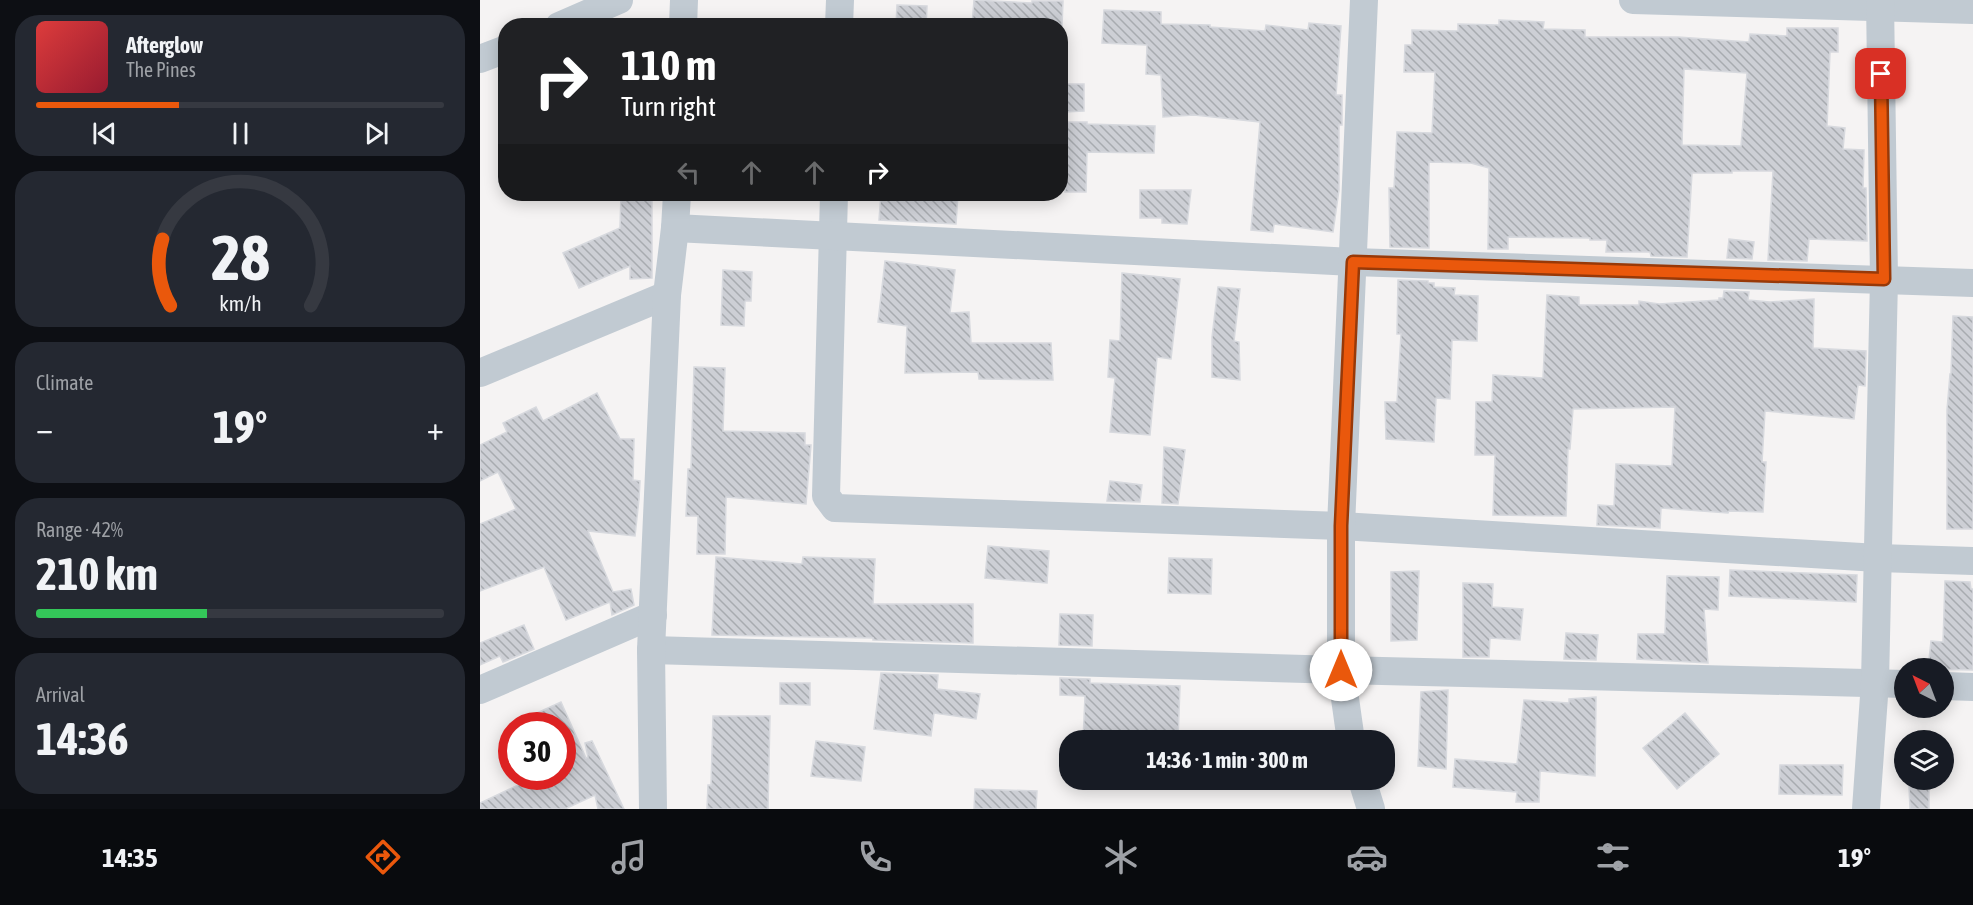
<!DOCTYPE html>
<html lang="en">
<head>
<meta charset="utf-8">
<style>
	:root { --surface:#171b24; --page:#242831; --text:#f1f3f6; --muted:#9ea1a6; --line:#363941; --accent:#ea580c }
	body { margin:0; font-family:"Asap Condensed",sans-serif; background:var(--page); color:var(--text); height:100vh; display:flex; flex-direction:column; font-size:22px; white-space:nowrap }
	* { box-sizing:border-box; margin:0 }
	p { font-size:20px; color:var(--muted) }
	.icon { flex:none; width:33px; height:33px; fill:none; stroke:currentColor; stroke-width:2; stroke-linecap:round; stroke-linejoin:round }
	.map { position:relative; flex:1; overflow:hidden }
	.details { display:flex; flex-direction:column; gap:15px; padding:15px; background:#0d0f14; width:480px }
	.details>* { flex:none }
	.banner { position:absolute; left:18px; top:18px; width:570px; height:183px; border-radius:24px; box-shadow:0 3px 15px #0003; background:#202124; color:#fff; overflow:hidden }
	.needle { width:39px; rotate:318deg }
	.buttons { position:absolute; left:1414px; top:658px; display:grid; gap:12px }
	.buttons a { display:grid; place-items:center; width:60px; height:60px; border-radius:50%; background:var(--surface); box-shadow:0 3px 15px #0003; font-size:30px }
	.speed { position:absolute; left:18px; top:712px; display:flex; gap:12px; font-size:30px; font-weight:700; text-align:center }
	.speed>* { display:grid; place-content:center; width:78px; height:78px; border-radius:50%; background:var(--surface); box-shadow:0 3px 15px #0003; line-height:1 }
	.speed .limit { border:9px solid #d22; background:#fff; color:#111 }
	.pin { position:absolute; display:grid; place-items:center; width:51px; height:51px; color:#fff; margin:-26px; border-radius:12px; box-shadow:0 3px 9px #0006 }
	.me { position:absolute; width:66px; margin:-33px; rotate:0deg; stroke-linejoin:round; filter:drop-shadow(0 0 4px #0008) }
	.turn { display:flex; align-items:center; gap:21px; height:126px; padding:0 24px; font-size:27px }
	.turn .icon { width:78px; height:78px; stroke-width:2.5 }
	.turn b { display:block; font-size:42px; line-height:51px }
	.lanes { display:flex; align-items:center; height:57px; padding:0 24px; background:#0003; justify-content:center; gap:30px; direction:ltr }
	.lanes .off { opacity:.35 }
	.big { font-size:45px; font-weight:700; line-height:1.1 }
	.details .card { flex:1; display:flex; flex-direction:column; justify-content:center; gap:9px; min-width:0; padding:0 21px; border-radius:24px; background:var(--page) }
	.details .dial { align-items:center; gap:0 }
	.dial svg { height:156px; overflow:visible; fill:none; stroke:var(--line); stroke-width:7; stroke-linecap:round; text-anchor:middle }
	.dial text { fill:var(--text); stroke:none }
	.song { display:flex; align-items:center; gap:18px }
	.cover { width:72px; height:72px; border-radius:9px; background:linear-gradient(135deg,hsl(0 70% 55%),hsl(350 70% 35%)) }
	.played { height:6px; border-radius:3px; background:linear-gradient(90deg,var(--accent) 35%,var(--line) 35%) }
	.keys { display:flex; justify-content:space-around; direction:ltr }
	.heat { display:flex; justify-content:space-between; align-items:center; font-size:33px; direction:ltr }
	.charge { height:9px; border-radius:4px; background:linear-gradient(90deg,#34c759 42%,var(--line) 0) }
	.trip { position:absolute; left:579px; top:730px; width:336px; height:60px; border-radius:24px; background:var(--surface); box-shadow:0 3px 15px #0003; font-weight:700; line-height:60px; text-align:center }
	.tab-bar { display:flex; height:96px; justify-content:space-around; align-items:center; background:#090b0e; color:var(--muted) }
	.tab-bar .icon { width:42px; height:42px }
	.tab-bar .current { color:var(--accent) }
	.tab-bar b { font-size:27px; color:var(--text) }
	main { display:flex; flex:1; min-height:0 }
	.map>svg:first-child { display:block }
</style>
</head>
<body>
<main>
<section class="details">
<div class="card">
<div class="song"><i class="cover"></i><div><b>Afterglow</b><p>The Pines</p></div></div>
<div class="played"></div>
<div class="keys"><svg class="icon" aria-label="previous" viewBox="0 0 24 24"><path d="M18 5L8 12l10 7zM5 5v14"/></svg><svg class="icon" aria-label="pause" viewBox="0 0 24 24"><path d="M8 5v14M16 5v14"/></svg><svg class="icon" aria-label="next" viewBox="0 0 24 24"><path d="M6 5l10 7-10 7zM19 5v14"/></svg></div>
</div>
<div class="card dial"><svg viewBox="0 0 100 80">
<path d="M14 69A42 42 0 1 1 86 69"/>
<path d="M14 69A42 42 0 0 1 10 35" stroke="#ea580c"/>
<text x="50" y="56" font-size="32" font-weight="700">28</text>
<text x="50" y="72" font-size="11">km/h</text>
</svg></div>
<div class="card"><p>Climate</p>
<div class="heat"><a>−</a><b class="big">19°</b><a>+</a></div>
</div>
<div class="card"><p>Range · 42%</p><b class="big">210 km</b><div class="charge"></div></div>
<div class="card"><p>Arrival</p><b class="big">14:36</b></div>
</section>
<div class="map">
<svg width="1493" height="809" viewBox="0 0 1493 809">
	<defs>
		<pattern id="building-back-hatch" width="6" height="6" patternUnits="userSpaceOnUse" patternTransform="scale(1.5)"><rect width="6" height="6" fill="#cdcfd5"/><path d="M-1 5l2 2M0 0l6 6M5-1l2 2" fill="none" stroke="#a8abb0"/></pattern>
	</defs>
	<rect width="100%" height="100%" fill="#f5f3f3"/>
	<g fill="url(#building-back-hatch)" stroke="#d7d9de" stroke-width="1.5" fill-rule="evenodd">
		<path d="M494 0 552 3V1H583L582 26H492Z"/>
		<path d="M417 5 447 6 446 26H416Z"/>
		<path d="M624 10 681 12V24L730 25V27L785 31 786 25 828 30 829 23 861 26 856 95H862V125H859V190L853 232 794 224 793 232 771 230 780 122 714 115 683 117 681 75 666 74 667 45 622 43Z"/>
		<path d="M1019 20 1064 22 1063 29 1105 30V37H1198L1269 42 1270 34 1307 36V28H1358V52H1350L1347 126 1365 128 1363 149 1384 150 1383 188H1386L1387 241 1329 239 1327 261 1288 260 1293 171H1252V173H1212L1207 257 1171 256 1170 252H1126L1127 240H1110V238L1028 237V249H1008L1009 168 991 163 949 162V248L910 247 909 188H914L917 132 952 133 955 72H924L925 45H932V30L978 31V24L1019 25ZM1204 69 1267 73 1261 146 1202 145Z"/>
		<path d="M584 84H604V111L584 112Z"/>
		<path d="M587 122H607V124L675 126 674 153 607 152 606 192H585Z"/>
		<path d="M660 190H711L707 224 682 223V218H660Z"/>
		<path d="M141 194H172V278L150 279V266L99 288 83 253 140 228Z"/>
		<path d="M401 194H478L476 224 399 220Z"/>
		<path d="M1249 239 1274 242 1272 259 1247 258Z"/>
		<path d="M405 261 475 270 470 313 489 312 491 343H571L573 380 499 379 498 372 425 373 427 326 398 322Z"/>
		<path d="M243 270 272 272 271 301H265L264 326 241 325Z"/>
		<path d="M642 273 700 279 691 359 677 357 670 435 630 432 635 378 628 377 630 340 640 341Z"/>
		<path d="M918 280 948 281V283H954V287L975 288 974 295 998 296 997 341 972 340 970 399 956 398 954 442 906 439 905 402H917L921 334H917Z"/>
		<path d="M738 287 760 289 754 341 759 342 760 380 732 377V337Z"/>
		<path d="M1244 291 1269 292 1268 300 1290 302 1334 299 1333 348 1386 351 1385 386 1378 385 1374 419 1285 411 1282 462H1286L1283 512 1249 511 1248 513 1181 508 1180 528 1117 525 1118 505 1134 506 1136 464 1192 466 1195 407 1093 409 1090 449H1088L1086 516 1013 515 1015 455H995L996 402H1012L1013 375 1063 378 1067 295 1099 297V305H1159V301L1179 304 1239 300V298H1243Z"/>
		<path d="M1473 316 1493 317V529H1467V410L1470 374H1471Z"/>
		<path d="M214 367 245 368 243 431 325 433V445H331L326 504 246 497 245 554H217L218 516H206L208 469H211Z"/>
		<path d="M117 393 140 439H154L153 480 160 481 159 499 155 536 108 531 133 592 151 589 154 605 132 615 130 602 86 620 64 567 0 591V524L36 509 18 472 0 481V445L27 432 23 423 56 407 63 421Z"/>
		<path d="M684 447 705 450 698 504 682 503Z"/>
		<path d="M630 481 662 485 660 502 627 501Z"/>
		<path d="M508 546 569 551 567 583 505 578Z"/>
		<path d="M236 557 322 564 323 557 395 559 393 604H493V643L393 640V638L232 635Z"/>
		<path d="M689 558 732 559 731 594 688 593Z"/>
		<path d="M1250 570 1377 575 1376 602 1249 596Z"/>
		<path d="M939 571 937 640 911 641V572Z"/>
		<path d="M1187 576 1239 577 1238 610 1224 609 1228 663 1157 659 1158 634H1185Z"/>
		<path d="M1465 581 1490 582 1491 589H1493V670L1448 669 1451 641 1463 642Z"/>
		<path d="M983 583 1013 584 1012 607 1043 609 1040 640 1010 638 1009 657H983Z"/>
		<path d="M580 614 613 615 612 646 579 645Z"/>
		<path d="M44 625 54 649 23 662 20 656 0 665V643Z"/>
		<path d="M1086 633 1118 635 1116 660 1084 659Z"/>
		<path d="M401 673 458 675 457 689 500 694 496 719 454 713 451 736 394 729Z"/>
		<path d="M580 678 610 679V683L700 686 698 741H603L605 696 580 695Z"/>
		<path d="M300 683H330V705L300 704Z"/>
		<path d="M968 690 966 769 938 766 941 692Z"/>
		<path d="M1116 697 1115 776 1060 771 1059 802H1036L1037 792 973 787 975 759 1037 764 1044 700 1089 703V699Z"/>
		<path d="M81 702 106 758 108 757 105 743 112 741 144 809H118L115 795 85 809H0V803L55 777H82V726H28Z"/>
		<path d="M1205 713 1239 754 1197 789 1163 748Z"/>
		<path d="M233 716H290L288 809H227L228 785H231Z"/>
		<path d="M336 741 385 747 381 781 331 776Z"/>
		<path d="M1300 765H1363L1362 795 1299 794Z"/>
		<path d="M1429 786H1449V809H1430Z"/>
		<path d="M495 789 557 791 556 809H494Z"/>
	</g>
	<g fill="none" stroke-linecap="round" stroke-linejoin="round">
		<g stroke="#c1cad2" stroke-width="28">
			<path d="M1153 0 1493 10"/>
			<path d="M79 26 139 0"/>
			<path d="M203 26 204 0"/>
			<path d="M359 26 360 0"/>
			<path d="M0 59 26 49"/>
			<path d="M354 194 346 496 355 508 861 526 1398 558 1493 561"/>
			<path d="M195 228 873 262 1493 283"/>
			<path d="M0 373 187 295"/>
			<path d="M171 650 861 670 1425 684"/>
			<path d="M1464 686 1493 687"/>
			<path d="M0 690 173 615"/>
			<path d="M871 741 861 670V526L884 0"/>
			<path d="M882 780 891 809"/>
			<path d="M173 809 171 650 187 295 195 228 197 194"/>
			<path d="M1386 809 1395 682 1404 279 1400 0"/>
		</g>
	</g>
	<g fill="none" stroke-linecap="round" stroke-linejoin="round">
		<defs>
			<path id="route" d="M861 670V526L873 262 1404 279 1401 74"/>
		</defs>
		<use href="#route" stroke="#983908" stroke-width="15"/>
		<use href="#route" stroke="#ea580c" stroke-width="10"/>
	</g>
</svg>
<div class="buttons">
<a><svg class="needle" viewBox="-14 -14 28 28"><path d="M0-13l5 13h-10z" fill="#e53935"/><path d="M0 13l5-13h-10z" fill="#9ea1a6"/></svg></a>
<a><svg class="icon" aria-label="layers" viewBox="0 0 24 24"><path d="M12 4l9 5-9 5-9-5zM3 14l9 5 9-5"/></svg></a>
</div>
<div class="speed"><div class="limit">30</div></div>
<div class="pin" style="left:1401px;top:74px;background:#d93025"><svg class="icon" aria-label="arrive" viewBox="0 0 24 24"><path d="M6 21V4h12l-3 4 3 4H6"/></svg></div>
<svg class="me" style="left:861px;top:670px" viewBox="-20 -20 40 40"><circle r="19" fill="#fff"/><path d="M0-13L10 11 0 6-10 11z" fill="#ea580c"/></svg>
<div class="trip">14:36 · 1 min · 300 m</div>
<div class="banner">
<div class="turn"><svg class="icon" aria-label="right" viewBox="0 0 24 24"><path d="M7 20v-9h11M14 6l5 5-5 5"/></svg><div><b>110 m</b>Turn right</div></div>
<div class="lanes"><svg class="icon off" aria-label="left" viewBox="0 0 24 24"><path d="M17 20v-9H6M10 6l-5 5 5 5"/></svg><svg class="icon off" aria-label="ahead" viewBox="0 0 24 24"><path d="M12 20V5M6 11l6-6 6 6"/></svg><svg class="icon off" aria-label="ahead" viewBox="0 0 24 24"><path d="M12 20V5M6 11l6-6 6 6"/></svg><svg class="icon" aria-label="right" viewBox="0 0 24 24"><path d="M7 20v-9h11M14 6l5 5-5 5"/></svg></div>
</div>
</div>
</main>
<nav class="tab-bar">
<b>14:35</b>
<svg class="icon current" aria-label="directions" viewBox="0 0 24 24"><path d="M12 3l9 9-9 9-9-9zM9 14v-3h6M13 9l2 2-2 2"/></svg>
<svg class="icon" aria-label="music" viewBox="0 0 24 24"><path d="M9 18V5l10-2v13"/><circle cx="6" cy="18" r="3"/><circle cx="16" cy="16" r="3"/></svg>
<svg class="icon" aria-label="phone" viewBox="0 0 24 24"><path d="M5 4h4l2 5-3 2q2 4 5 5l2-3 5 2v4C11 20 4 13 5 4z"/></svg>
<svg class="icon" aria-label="climate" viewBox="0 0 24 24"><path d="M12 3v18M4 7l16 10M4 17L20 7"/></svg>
<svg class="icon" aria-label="car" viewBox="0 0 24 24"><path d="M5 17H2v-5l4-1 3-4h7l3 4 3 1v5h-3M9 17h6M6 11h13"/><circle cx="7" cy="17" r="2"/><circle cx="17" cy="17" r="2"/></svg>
<svg class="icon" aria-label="filters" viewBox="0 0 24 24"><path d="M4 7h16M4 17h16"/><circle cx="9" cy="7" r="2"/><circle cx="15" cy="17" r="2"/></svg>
<b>19°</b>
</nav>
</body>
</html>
